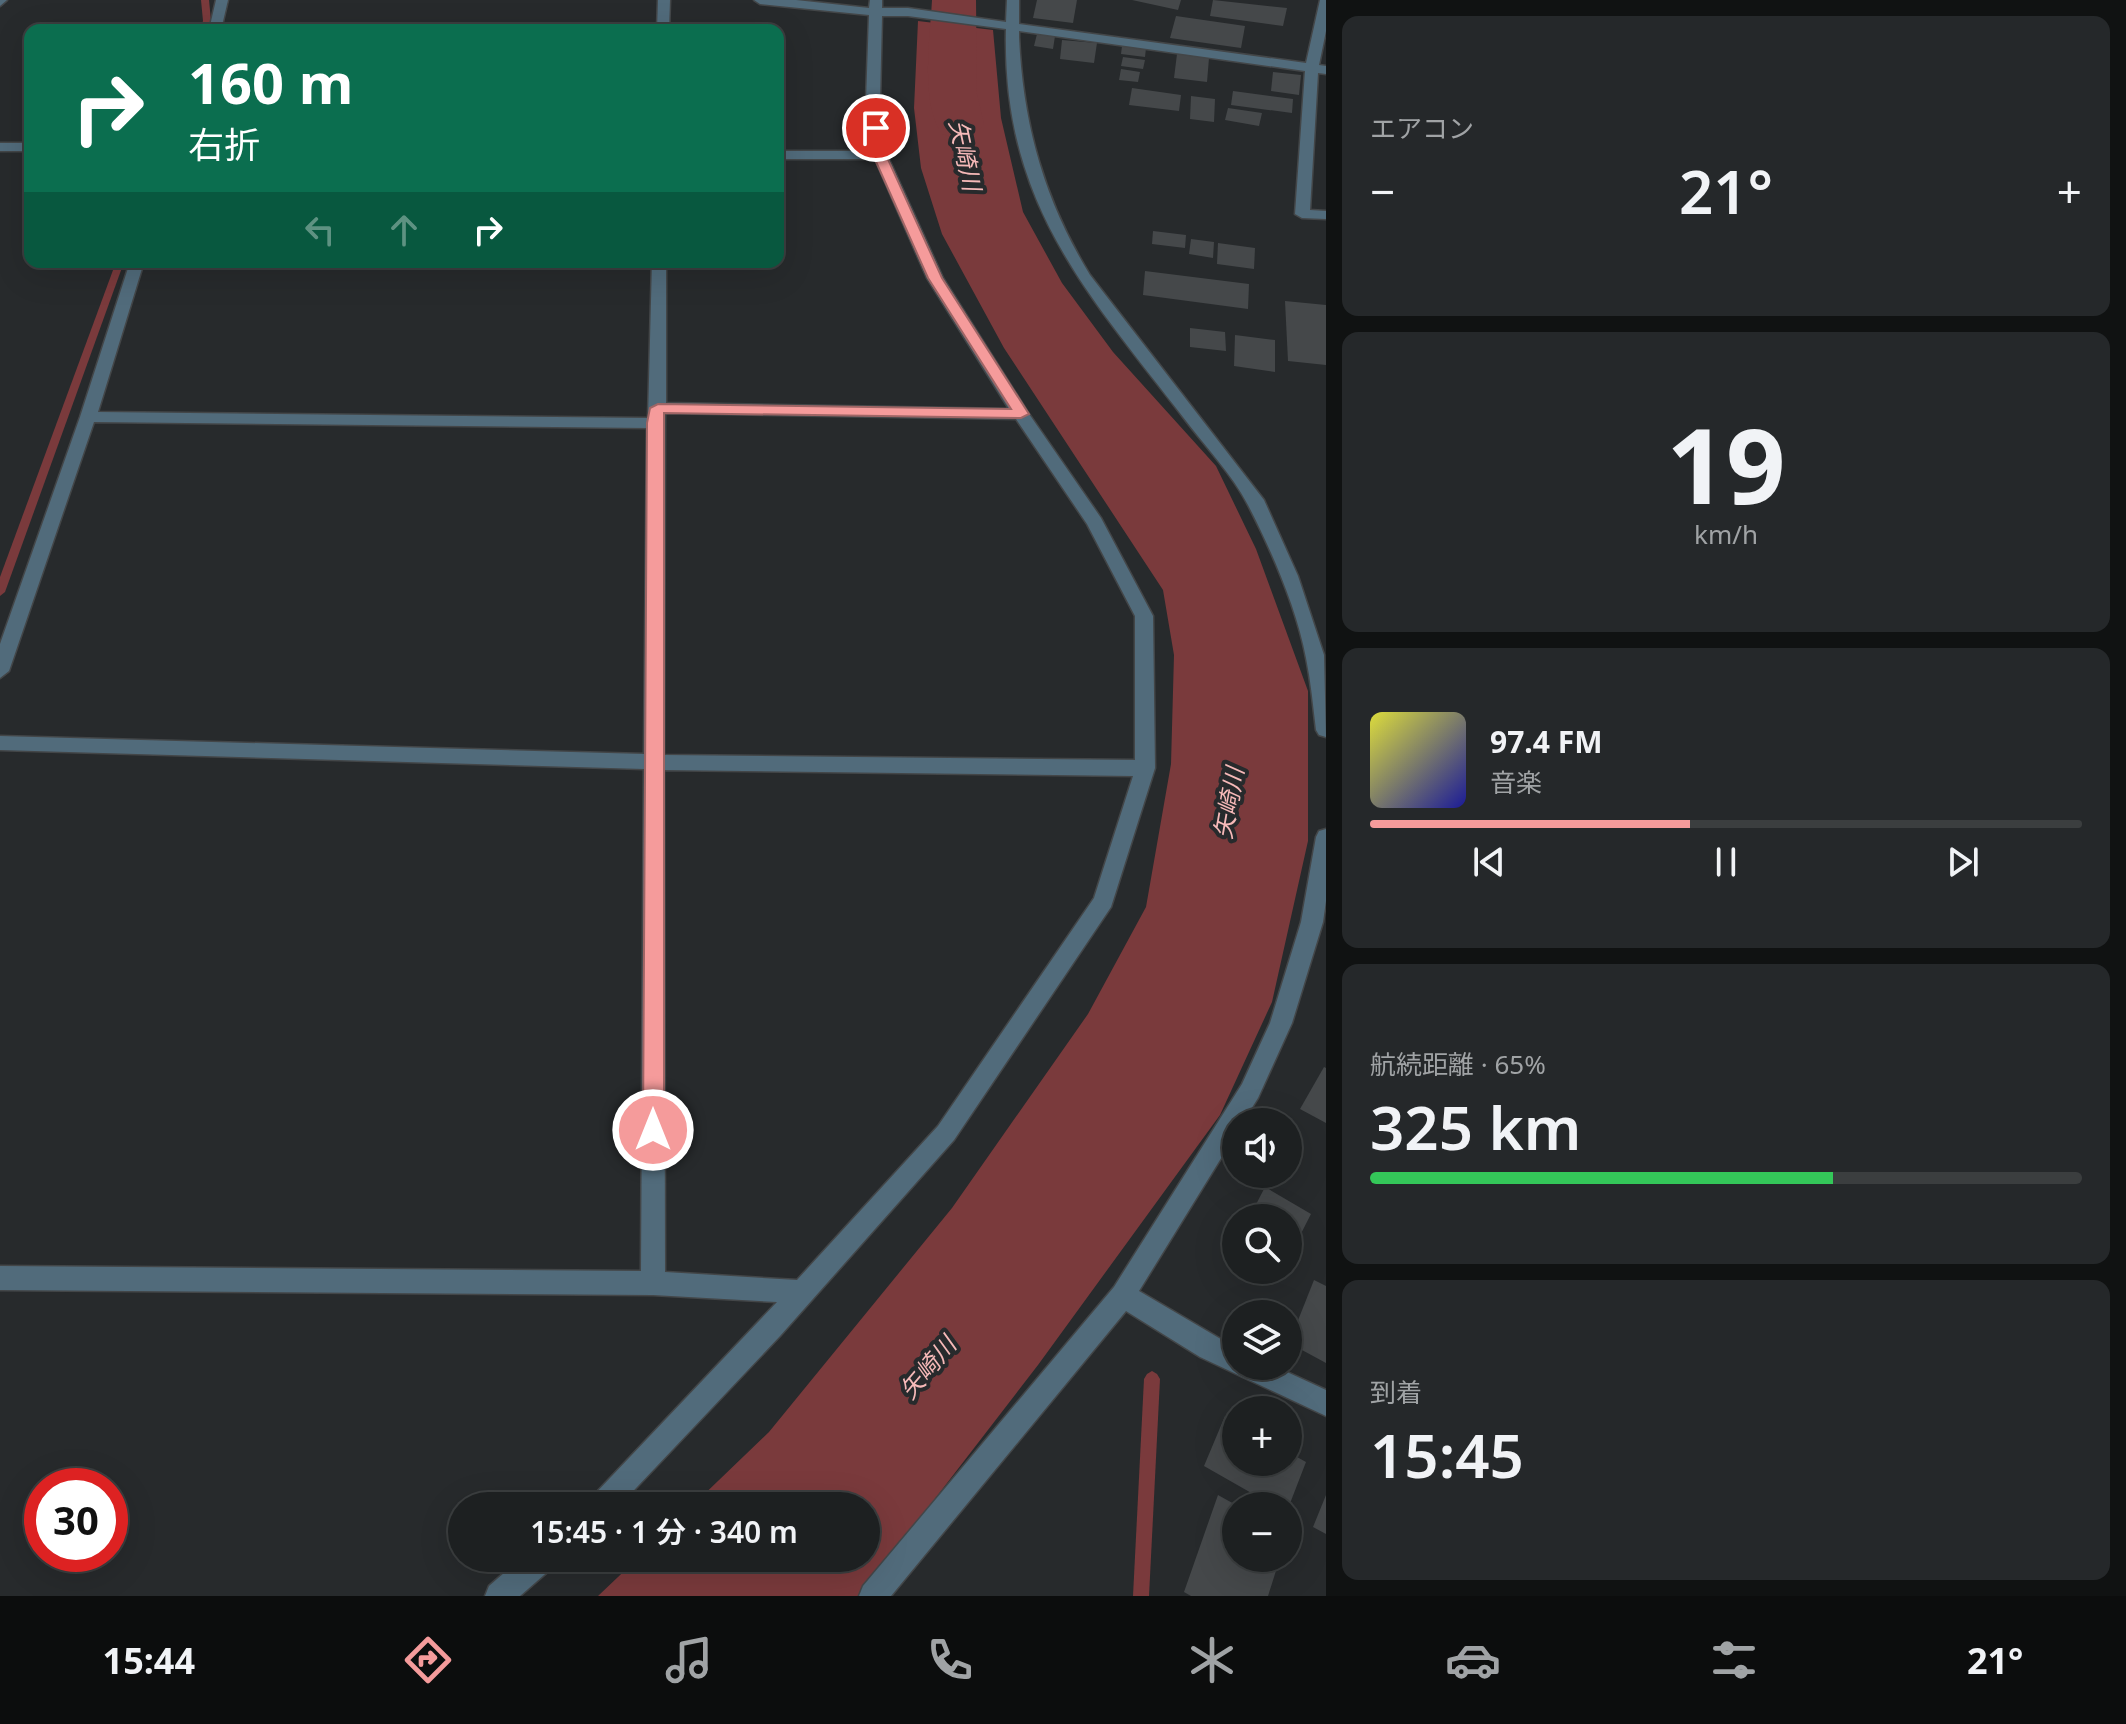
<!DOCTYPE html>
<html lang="ja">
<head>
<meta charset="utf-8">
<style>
	:root { --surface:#1d2021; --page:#25282a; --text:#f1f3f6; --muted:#a0a3a5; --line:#3b3e3f; --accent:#f59b9b }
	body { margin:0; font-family:"Noto Sans","Noto Sans JP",sans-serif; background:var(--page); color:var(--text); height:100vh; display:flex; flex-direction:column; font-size:30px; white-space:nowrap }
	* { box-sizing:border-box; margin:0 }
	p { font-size:26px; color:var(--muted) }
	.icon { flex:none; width:44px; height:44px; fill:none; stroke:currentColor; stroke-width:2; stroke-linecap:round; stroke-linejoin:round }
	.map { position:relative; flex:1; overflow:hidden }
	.sheet { display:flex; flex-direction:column; gap:16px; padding:16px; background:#101212; width:800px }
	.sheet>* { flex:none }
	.banner { position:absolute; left:24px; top:24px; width:760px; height:244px; border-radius:16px; box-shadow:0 8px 32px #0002,0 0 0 2px var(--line); background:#0b6e4f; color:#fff; overflow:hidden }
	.buttons { position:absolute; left:1222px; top:1108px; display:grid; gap:16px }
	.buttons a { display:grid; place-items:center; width:80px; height:80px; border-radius:50%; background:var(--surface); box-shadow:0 8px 32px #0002,0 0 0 2px var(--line); font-size:40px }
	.speed { position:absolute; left:24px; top:1468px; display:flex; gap:16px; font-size:40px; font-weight:700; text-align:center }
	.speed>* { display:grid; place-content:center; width:104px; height:104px; border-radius:50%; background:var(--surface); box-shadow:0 8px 32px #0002,0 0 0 2px var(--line); line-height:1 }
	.speed .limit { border:12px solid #d22; background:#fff; color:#111 }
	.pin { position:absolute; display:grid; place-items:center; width:68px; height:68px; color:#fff; margin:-34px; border:4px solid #fff; border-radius:50%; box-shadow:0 2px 8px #0007 }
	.me { position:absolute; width:88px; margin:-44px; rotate:0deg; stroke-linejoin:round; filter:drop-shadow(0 0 6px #0008) }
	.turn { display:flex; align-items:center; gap:28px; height:168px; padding:0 32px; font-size:36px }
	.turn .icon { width:104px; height:104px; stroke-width:2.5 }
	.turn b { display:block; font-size:56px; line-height:68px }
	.lanes { display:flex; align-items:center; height:76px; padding:0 32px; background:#0003; justify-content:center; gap:40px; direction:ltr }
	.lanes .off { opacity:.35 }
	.big { font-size:60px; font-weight:600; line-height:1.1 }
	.sheet .tile { flex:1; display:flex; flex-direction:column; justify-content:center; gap:12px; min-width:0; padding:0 28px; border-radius:16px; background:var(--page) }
	.sheet .dial { align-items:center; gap:0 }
	.dial b { font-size:104px; line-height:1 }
	.song { display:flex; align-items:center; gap:24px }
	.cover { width:96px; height:96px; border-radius:12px; background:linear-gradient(135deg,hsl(60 70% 55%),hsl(240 70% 35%)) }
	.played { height:8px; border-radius:4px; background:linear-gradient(90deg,var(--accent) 45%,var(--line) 45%) }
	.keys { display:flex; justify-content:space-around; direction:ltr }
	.heat { display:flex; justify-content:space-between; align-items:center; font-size:44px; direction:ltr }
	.charge { height:12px; border-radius:6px; background:linear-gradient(90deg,#34c759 65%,var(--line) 0) }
	.trip { position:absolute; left:448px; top:1492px; width:432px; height:80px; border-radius:40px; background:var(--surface); box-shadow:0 8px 32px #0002,0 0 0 2px var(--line); font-weight:600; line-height:80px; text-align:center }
	.dock { display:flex; height:128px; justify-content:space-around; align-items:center; background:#0c0d0d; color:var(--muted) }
	.dock .icon { width:56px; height:56px }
	.dock .active { color:var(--accent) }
	.dock b { font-size:36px; color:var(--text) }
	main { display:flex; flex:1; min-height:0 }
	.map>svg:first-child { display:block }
</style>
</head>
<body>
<main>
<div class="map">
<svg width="1326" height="1596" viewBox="0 0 1326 1596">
	<rect width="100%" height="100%" fill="#272a2c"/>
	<path fill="#7a3a3c" d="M918 21 993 30 1001 118 1023 212 1062 283 1113 352 1216 466 1256 549 1308 691V841L1272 1002 1220 1115 1038 1365 860 1596H598L638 1558H866V1506H692L769 1432 952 1208 1088 1014 1146 907 1171 764 1174 655 1163 590 1004 348 942 234 921 168 914 108Z"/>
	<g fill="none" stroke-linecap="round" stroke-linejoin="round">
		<g fill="#7a3a3c" fill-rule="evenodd">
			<path d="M201 0H209L211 21 207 30H199L203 21Z"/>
			<path d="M116 262H124L5 592 0 596V577Z"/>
			<path d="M1152 1371 1157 1374 1160 1379 1149 1596H1133L1144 1379 1147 1374Z"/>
		</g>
		<path fill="#7a3a3c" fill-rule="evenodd" d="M932 0H976L977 94 984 124 976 134 959 139 942 134C920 103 930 38 932 0Z"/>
	</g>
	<g fill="#45484a">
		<path d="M1037 0H1077L1073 23 1033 18Z"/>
		<path d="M1132 0H1181L1178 10Z"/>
		<path d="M1213 0 1287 8 1283 26 1210 16Z"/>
		<path d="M1176 16 1245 26 1241 48 1170 38Z"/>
		<path d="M1037 34 1055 36 1053 49 1034 46Z"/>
		<path d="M1062 40 1097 43 1094 63 1060 59Z"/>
		<path d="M1122 46 1146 48 1145 57 1121 54Z"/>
		<path d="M1177 54 1209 58 1207 82 1174 78Z"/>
		<path d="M1123 57 1145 60 1143 69 1121 66Z"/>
		<path d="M1121 69 1140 72 1138 82 1119 80Z"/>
		<path d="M1273 72 1301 75 1299 95 1271 91Z"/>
		<path d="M1132 88 1181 95 1179 111 1129 105Z"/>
		<path d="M1233 91 1293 99 1292 113 1231 105Z"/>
		<path d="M1191 96 1215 99 1214 122 1190 119Z"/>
		<path d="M1228 108 1262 113 1259 126 1225 120Z"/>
		<path d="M1153 231 1186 235 1185 248 1152 244Z"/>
		<path d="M1191 239 1214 242 1213 258 1189 254Z"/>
		<path d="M1218 243 1255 248 1254 269 1217 264Z"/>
		<path d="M1145 271 1249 284 1248 309 1143 295Z"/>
		<path d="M1285 301 1326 305V365L1288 361Z"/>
		<path d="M1190 328 1225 332 1226 351 1190 347Z"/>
		<path d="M1235 335 1275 340V372L1234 366Z"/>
		<path d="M1324 1067 1326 1068V1123L1300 1109Z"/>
		<path d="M1265 1187 1311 1214 1288 1259V1218H1249Z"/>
		<path d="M1314 1280 1326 1286V1363L1289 1343Z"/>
		<path d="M1225 1416 1236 1423V1462H1288V1452L1306 1462 1289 1506H1274L1204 1466Z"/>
		<path d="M1218 1495 1236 1505V1558H1280L1268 1596H1191L1184 1592Z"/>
		<path d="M1326 1495V1534L1313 1527Z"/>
	</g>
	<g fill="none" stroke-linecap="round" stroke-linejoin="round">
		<defs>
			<g id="minor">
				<path d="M0 0H7L0 6Z"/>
				<path d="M216 0H228L221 30H209Z"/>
				<path d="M658 0H670L669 30H657Z"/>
				<path d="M754 0H796L869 8 870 0H882V8H908L1006 22 1007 0H1019V24L1306 63 1320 0H1326V31L1319 65 1326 66V74L1318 73 1310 210 1326 211V219L1302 218 1295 214 1305 71 1019 31V37C1023 124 1044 200 1090 275L1264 500 1298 576 1324 655 1326 737 1319 735 1316 730C1313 706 1311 682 1306 658 1297 609 1271 549 1248 505 1232 474 1204 445 1183 417 1085 290 1002 202 1006 29L908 16H882L880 101 887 155 943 278 1027 411 1101 518 1153 616 1155 768 1111 907 954 1140 780 1336 619 1506H588L592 1497 777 1302 653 1295 0 1290V1266L641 1271 644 769 0 750V736L644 754 647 428 94 422 9 671 0 678V644L80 417 130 262H144L98 412 648 418 652 262H666V403L1009 409 927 278 875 159H778V151H872L866 101 869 15 760 4ZM665 413 1016 419 1087 524 1135 616V760L664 755ZM664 770 1133 776 1094 898 938 1126 797 1280 665 1272Z"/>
				<rect x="0" y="143" width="30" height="8"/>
				<path d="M1326 829V901L1323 922 1292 1023 1258 1098 1243 1122H1236V1134L1139 1291 1236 1348V1366H1274L1326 1390V1416L1200 1357 1126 1311 891 1596H859L863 1586 1114 1287 1242 1084 1270 1023 1301 922 1316 837 1319 831Z"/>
				<path d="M521 1558H556L552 1568 520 1596H485L489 1586Z"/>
			</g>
		</defs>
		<use href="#minor" stroke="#434648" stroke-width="3"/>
		<use href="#minor" fill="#516b7b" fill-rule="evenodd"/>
	</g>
	<path fill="#f59b9b" stroke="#9f6565" stroke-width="2" d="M876 124 882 128 886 155 942 278 1029 414 1021 418 664 413V1130L661 1137 653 1140 646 1137 643 1130 647 423 650 408 658 404 1011 409 928 278 873 155 870 128Z"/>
	<g text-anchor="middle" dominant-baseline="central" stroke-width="8" stroke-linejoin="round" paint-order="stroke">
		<g font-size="24" font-style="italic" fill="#f6b9b8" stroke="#272a2c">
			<text transform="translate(966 155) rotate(78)">矢崎川</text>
			<text transform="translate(1228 803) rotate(-80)">矢崎川</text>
			<text transform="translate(927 1367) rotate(-50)">矢崎川</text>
		</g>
	</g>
</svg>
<div class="buttons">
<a><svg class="icon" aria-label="sound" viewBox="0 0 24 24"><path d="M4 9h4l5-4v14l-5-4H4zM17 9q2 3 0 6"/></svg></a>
<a><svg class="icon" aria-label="search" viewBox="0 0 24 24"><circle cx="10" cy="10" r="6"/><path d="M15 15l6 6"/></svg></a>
<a><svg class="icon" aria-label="layers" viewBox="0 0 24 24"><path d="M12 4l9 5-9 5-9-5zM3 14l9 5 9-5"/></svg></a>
<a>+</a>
<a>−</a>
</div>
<div class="speed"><div class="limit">30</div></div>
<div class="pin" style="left:876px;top:128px;background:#d93025"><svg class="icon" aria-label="arrive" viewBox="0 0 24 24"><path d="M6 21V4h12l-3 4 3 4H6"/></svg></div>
<svg class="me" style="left:653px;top:1130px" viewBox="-20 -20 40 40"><circle r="17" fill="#f59b9b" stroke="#fff" stroke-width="3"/><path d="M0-11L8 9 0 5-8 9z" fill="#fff"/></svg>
<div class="trip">15:45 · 1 分 · 340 m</div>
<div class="banner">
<div class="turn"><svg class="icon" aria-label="right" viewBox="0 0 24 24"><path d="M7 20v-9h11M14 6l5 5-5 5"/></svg><div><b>160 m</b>右折</div></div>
<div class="lanes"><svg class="icon off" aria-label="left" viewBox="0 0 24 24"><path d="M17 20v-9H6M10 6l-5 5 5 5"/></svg><svg class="icon off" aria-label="ahead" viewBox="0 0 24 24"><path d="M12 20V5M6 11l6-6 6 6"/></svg><svg class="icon" aria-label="right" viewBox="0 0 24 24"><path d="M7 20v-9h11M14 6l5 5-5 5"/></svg></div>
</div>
</div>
<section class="sheet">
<div class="tile"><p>エアコン</p>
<div class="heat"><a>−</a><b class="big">21°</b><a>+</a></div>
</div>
<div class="tile dial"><b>19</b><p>km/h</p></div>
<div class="tile">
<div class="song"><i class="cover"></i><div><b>97.4 FM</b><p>音楽</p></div></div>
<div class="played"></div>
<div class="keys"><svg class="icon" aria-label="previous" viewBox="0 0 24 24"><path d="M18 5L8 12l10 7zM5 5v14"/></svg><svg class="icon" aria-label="pause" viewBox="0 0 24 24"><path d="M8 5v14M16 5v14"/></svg><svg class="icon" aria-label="next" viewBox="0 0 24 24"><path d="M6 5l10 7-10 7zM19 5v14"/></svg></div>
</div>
<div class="tile"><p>航続距離 · 65%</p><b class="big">325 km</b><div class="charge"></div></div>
<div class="tile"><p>到着</p><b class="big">15:45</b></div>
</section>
</main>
<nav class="dock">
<b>15:44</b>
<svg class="icon active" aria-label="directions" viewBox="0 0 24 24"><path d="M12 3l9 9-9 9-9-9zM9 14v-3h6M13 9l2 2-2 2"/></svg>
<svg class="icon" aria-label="music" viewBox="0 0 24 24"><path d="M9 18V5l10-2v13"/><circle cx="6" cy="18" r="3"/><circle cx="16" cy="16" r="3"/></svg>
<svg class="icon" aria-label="phone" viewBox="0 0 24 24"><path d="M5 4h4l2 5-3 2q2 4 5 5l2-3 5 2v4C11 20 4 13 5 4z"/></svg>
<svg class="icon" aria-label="climate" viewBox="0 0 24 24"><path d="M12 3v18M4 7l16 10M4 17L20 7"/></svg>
<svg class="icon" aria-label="car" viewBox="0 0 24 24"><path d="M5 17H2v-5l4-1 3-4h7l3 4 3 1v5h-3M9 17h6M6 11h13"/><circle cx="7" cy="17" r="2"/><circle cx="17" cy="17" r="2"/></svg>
<svg class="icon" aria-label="filters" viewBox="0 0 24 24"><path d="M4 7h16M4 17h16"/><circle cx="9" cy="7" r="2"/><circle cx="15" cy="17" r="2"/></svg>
<b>21°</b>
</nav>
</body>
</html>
